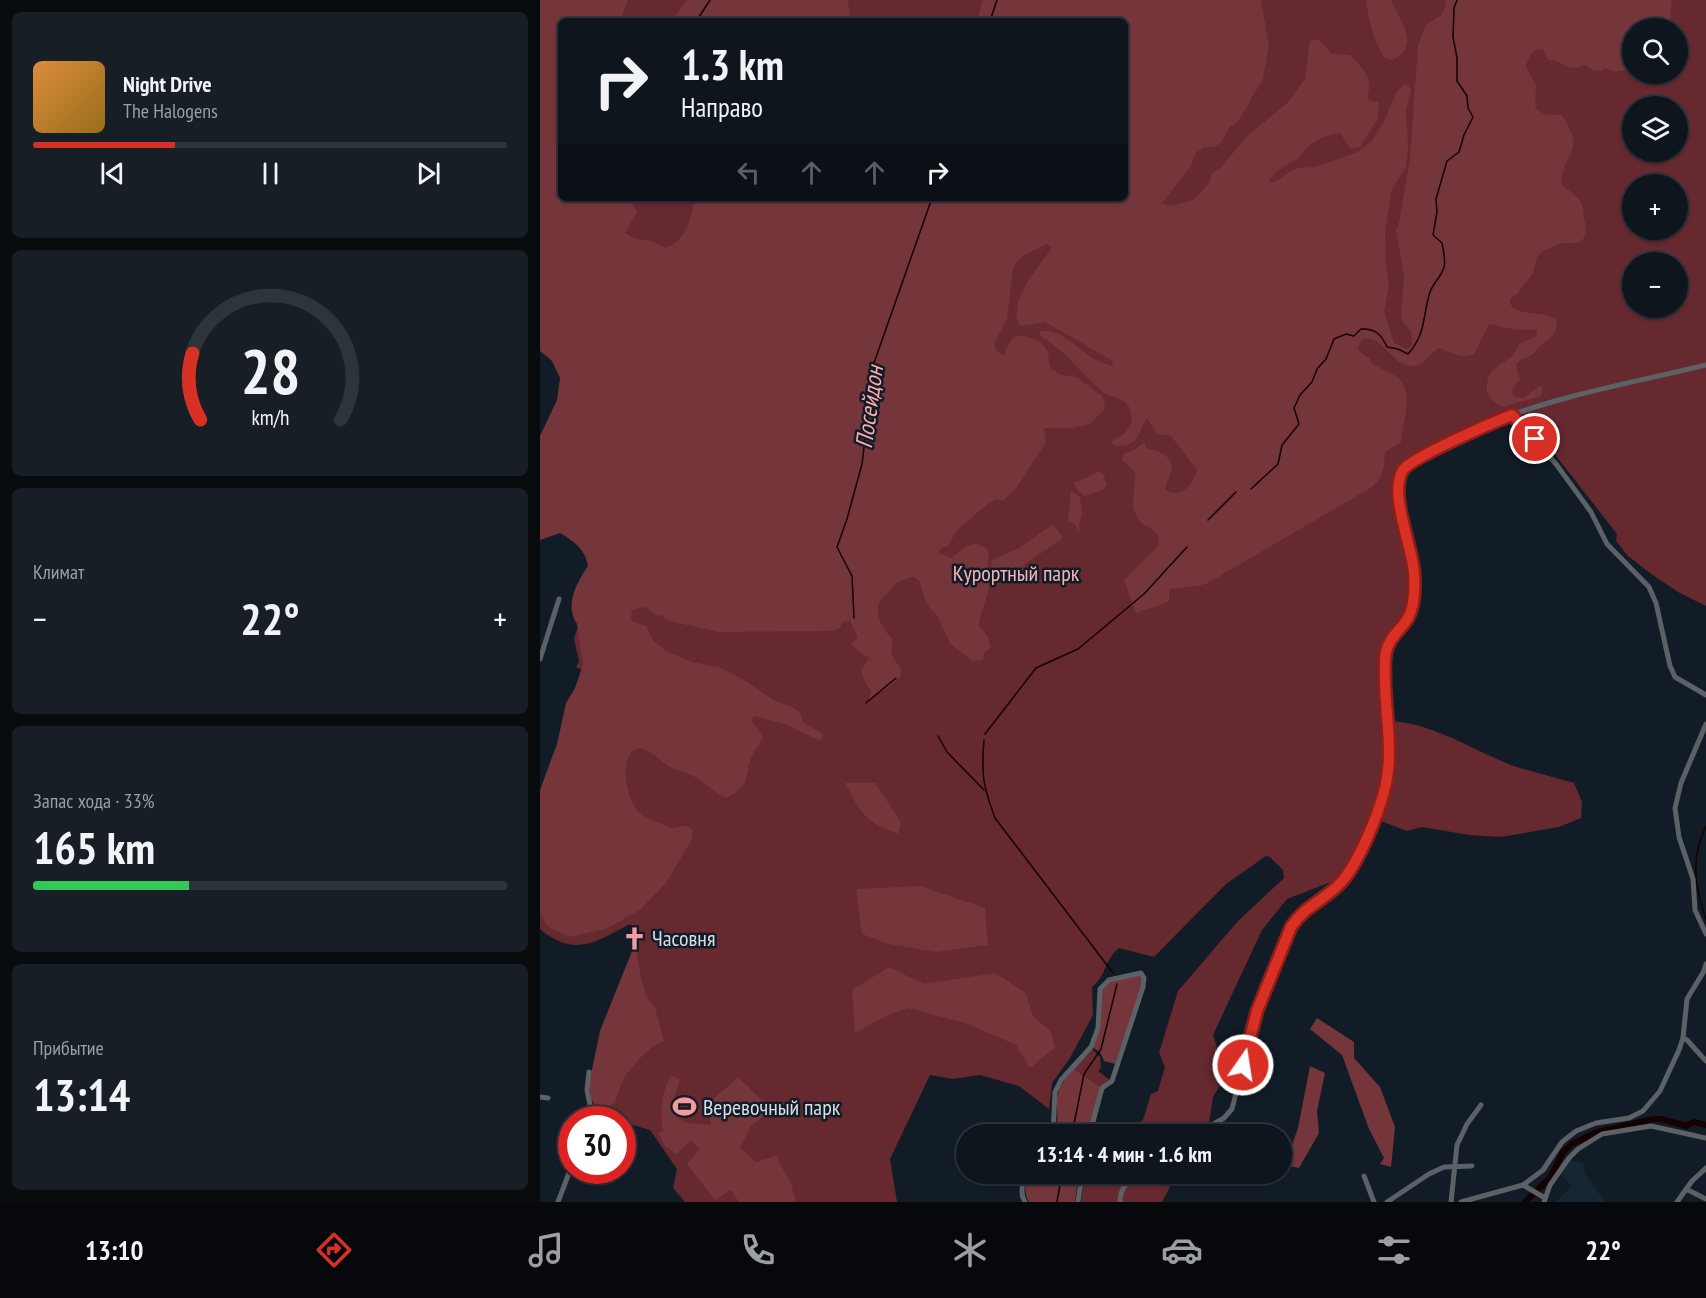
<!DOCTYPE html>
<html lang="ru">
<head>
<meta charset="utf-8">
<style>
	:root { --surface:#0e151c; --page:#171e25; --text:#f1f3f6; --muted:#9b9fa3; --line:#2e343b; --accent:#d93025 }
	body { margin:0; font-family:"PT Sans Narrow",sans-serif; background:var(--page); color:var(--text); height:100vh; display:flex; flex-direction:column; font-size:22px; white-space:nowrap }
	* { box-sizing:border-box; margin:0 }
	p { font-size:20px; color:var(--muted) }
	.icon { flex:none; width:33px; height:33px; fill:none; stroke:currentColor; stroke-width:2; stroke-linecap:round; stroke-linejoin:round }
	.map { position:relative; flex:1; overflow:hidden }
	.details { display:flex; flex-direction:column; gap:12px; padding:12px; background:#080c0f; width:540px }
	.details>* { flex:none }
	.guide { position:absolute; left:18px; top:18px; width:570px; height:183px; border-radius:9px; box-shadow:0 2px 4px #0004,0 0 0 2px var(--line); background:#0e151c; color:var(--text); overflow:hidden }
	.tools { position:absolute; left:1082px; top:18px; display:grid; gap:12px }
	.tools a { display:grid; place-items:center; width:66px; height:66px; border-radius:50%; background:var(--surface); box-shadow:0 2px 4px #0004,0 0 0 2px var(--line); font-size:30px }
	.speed { position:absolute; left:18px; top:1106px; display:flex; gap:12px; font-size:30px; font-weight:700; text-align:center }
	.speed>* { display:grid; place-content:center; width:78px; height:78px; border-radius:50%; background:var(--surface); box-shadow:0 2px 4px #0004,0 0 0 2px var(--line); line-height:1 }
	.speed .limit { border:9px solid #d22; background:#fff; color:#111 }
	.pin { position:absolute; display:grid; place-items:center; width:51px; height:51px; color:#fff; margin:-26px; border:3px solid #fff; border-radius:50%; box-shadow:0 2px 6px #0007 }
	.me { position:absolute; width:66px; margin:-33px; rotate:13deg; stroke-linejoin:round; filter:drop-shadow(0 0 4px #0008) }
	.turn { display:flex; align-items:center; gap:21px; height:126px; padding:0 24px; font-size:27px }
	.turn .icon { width:78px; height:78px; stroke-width:2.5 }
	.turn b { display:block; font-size:42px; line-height:51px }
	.lanes { display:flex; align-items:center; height:57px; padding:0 24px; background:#0003; justify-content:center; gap:30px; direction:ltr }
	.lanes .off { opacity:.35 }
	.big { font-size:45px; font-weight:600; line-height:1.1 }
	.details .card { flex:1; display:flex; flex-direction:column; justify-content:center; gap:9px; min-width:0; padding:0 21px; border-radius:9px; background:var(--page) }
	.details .dial { align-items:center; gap:0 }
	.dial svg { height:156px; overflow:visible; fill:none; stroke:var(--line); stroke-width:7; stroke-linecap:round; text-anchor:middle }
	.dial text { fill:var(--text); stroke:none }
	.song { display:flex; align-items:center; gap:18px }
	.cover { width:72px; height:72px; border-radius:9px; background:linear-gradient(135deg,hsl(30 70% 55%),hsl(40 70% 35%)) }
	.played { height:6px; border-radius:3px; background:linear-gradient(90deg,var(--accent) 30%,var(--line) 30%) }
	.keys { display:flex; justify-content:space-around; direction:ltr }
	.heat { display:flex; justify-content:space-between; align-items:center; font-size:33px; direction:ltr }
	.charge { height:9px; border-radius:4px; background:linear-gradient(90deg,#34c759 33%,var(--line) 0) }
	.trip { position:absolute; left:416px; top:1124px; width:336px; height:60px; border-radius:30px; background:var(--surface); box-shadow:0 2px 4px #0004,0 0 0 2px var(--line); font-weight:600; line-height:60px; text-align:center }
	.tab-bar { display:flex; height:96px; justify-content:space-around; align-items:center; background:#06080b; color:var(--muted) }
	.tab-bar .icon { width:42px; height:42px }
	.tab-bar .on { color:var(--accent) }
	.tab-bar b { font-size:27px; color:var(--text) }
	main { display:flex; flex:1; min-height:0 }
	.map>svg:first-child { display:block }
</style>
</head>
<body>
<main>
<section class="details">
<div class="card">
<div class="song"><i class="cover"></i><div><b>Night Drive</b><p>The Halogens</p></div></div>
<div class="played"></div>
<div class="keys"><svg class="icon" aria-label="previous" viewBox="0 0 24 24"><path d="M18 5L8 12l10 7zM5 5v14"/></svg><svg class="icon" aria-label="pause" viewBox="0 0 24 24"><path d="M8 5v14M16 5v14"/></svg><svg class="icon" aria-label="next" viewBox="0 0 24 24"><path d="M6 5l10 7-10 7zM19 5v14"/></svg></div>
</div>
<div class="card dial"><svg viewBox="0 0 100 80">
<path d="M14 69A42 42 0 1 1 86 69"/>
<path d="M14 69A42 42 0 0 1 10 35" stroke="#d93025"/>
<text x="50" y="56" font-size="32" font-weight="700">28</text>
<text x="50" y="72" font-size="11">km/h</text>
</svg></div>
<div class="card"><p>Климат</p>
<div class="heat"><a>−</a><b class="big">22°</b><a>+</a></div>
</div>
<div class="card"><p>Запас хода · 33%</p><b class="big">165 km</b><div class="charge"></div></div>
<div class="card"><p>Прибытие</p><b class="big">13:14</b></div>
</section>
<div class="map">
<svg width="1166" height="1202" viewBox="0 0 1166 1202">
	<rect width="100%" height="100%" fill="#121c26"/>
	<path fill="#162634" d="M1029 1160 1043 1163 1045 1174 1065 1202H1016L1032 1186 1020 1174Z"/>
	<g fill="#65292f" fill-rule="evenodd">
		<path d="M61 0H1166V606L1138 592 1114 576 1088 556 1076 541 1077 534 980 410 866 464 858 478 861 521 870 562V600L847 643 845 721C887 720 933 750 971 765 992 772 1013 777 1034 783L1042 802 1041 818 1019 827 961 837 929 835 882 827 867 831 833 818 816 848 812 861 801 878 747 899 722 930 673 1035 686 1075 673 1097 669 1123 665 1134H584L603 1120 611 1094 618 1091 625 1067 619 1053 638 991 698 921 744 878 743 870 730 857 726 856 686 884 614 957 579 948C565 958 566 977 552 987L553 1015 530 1058 512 1083 509 1109 479 1086 440 1075 412 1079 390 1075 350 1159 357 1202H145L133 1188 137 1169 110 1130 83 1122 82 1119 65 1117 63 1112 56 1109 60 1031 97 939 90 924C56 942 34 958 0 929V793L48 673 36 667 39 662 34 638 55 579 39 198H585V21H64ZM1092 28H1137V74H1092ZM1092 106H1137V152H1092ZM1092 184H1137V230H1092ZM1092 262H1137V308H1092Z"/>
		<path d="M552 1049 560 1057 561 1068 558 1071 570 1080 561 1087 534 1069Z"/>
		<path d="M549 1173H637L622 1202H541L543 1189Z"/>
	</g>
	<g fill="#74353b">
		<path d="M0 0H88L80 21H21V198H90L97 212 85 233C96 242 111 237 125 248 146 242 152 217 154 198H585V21H437L443 0H721L729 46 722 82 711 98 709 104 698 121 689 128 680 144 673 147H664L656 153 651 166 622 203 630 206 654 200 669 183 672 173 681 168 704 139 747 103 765 79 770 41 778 39 792 54 810 55C823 69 834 77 827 97L830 101 839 102 838 118 820 147 810 148 800 133C790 132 772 142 765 150 762 153 760 158 755 160 745 166 735 171 729 181L732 183 757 168 775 167 818 152 832 141 844 121 857 91 864 85H868L871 89 866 112 868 147 866 167 852 189 845 233 846 265 849 286 844 311 854 343 867 349 872 345 871 332 863 322 861 315 864 277 856 230 859 223 870 158 878 45 886 25 901 15 905 8 906 0H1132L1129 28H1092L1091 71H1074L1065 68 1061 71 1052 70 1045 65C1025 71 1032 67 1016 61 1013 60 1009 61 1007 58 1005 55 1005 52 1003 49 993 47 988 58 986 67L996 85 995 105 997 109 1004 114 1022 115C1047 154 1024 149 1021 184L1036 196 1042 203 1046 230 1044 238 1039 243H1022L1004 250 997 257 993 273 978 293 970 299V304C981 318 1004 309 1017 320 1015 340 1011 335 999 347 994 352 997 351 992 355 985 359 979 359 976 366L980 380C975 386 970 389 974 397L983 398 999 386 1003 387 1001 396 963 407 952 400 947 393C946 366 956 370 972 356 976 353 976 347 980 344 985 340 992 340 997 335V330H977L949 324 934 354C921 360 910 351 898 348 892 353 886 361 880 364 854 376 846 334 823 339L818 347 820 352 830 359 831 363C839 368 849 371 857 377 876 393 862 422 861 442L845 452C844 467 844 477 832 487L668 583 658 586 629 589V601C618 607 607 608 596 613L584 580 618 546 619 536C614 529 607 528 601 522 586 506 597 491 595 472L582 460C583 450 588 453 594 450 600 447 599 444 605 443L606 448C610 450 617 450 620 452 641 464 628 474 625 490 642 499 653 484 657 470L631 436 617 434 607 418C600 428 601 441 586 445 580 446 577 447 572 444L573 440C588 434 596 423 589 407 584 396 570 399 562 391 539 372 525 350 499 335L501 331C522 329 538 349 554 359 560 362 566 364 572 366L573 361 505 322 482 326 478 323C470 296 499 268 512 247L507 244C495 250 478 255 473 269L467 319 454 344 457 352 464 355C470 338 473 332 491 338 498 340 502 343 506 349 510 355 508 362 511 368L519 374 538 378 562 396 565 405 564 410 550 424 532 428H504L506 442 476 488 463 501 457 499 450 502 418 529 407 547C403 547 399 548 399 553L411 558 427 546 437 543 447 549 449 553C446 566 450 574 449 587 447 600 440 612 439 626L448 637 451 647 444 653 443 660 433 661 410 644 397 615 389 607 384 596 380 582 374 577C362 579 356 582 350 591 347 595 342 597 340 601 333 613 344 632 353 639L351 654 361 669 360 677 347 688 329 699 331 692 324 680 321 671 329 658 315 649 311 644 318 638 310 620 303 622 299 629 292 631 179 632 129 621 121 615C113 617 111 611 105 607L92 610 91 618 93 622 106 626 112 639 126 651 152 662 179 667 204 680 235 701 252 707 260 712 263 722 284 735 280 741 245 724 213 716 212 721 223 737C220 744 216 748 213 754 202 777 214 784 186 798 173 792 164 781 151 775 144 771 136 771 130 767 121 762 109 747 98 749 77 753 87 801 98 811 106 819 120 823 130 828 139 829 145 821 153 830L152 839 126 883 100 910 66 929 29 937 7 926 0 912V790L17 744 26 703 35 688 43 665 37 624C24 605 37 582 48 566 45 549 34 541 20 533L0 540V436L17 400 20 378 12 361 0 351Z"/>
		<path d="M147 0H308L310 21H131Z"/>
		<path d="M826 0H851C860 22 882 44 853 60L844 58C833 39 829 22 826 0Z"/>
		<path d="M556 471 563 473 567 485 563 490 545 496 537 490 534 483 555 474Z"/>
		<path d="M531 491 540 497 542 513 539 525 540 532 537 531 536 525 528 521Z"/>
		<path d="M513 524 523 538 459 582 455 583 451 563 452 560 479 548Z"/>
		<path d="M305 783H335L361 822 358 834C326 823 320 812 305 783Z"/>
		<path d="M380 886 445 908 448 945 396 952 349 944 322 934 316 889Z"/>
		<path d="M97 939V956L102 981 106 996 115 1008 124 1041 112 1047 99 1059 84 1077 75 1102 63 1112 56 1109 51 1098 49 1084 60 1031Z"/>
		<path d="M349 967 384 984 455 973 486 993 493 1016 511 1032 515 1048 490 1068 476 1045 425 1023 368 1008 346 1016 315 1033 312 990Z"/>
		<path d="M600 975 602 978V987L575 1064 564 1061 560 1052 552 1047 560 1028 561 990 571 981Z"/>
		<path d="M777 1018 814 1042V1058L840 1087 855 1127 851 1167 840 1164 844 1158 829 1129 802 1055 770 1029Z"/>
		<path d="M770 1066 785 1073 777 1111 779 1133 759 1168 745 1165 758 1128Z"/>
		<path d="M534 1069 561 1087 550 1134H515C523 1103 506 1098 534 1069Z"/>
		<path d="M131 1076 140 1079 132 1104 135 1115 147 1123 171 1125 169 1103 198 1077 232 1110 211 1126 200 1148 216 1162 236 1156 251 1184 256 1202H199L191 1190 175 1200 147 1164 160 1149 150 1140 137 1154 125 1146 118 1133 123 1131C119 1112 121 1093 131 1076Z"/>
		<path d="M490 1173H542L537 1187 535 1202H489C483 1192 485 1183 490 1173Z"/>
	</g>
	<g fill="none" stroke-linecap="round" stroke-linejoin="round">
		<g stroke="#150002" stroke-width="1.5">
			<path d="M157 20 170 0"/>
			<path d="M450 21 457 0"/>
			<path d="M711 489 738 464 742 445 759 424 754 408 760 395 772 382 777 369 786 359 794 339 806 334 814 336 821 329C835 328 841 334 847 347L858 349 868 354C887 332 882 317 890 292 893 283 902 276 904 267 906 260 903 249 902 243L893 235 897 212 896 199 907 161 919 152 924 135 933 117 928 108 927 96 917 81V58L913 37 914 8 917 0"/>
			<path d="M668 520 696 492"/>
			<path d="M314 618 312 576 297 547 307 519 322 464 334 363 392 198"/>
			<path d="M326 703 356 678"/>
			<path d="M445 734 496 668 538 649 604 594 647 547"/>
			<path d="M398 736 407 752 444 790"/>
			<path d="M444 740C441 774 443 786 455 818L573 973"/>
			<path d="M1166 826C1150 859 1155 886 1166 920"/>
			<path d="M532 1134 544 1074 561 1049 577 984"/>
			<path d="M517 1202 522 1173"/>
		</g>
		<path stroke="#150002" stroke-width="6" d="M985 1202 1010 1178 1023 1152 1032 1144 1057 1132 1113 1119H1121L1146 1126 1154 1122 1166 1125"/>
		<g stroke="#5c6166" stroke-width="5">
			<path d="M972 415 1016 464 1051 512 1067 544 1109 587 1116 603 1130 666 1135 677 1166 695"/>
			<path d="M0 659 19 599"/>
			<path d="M1166 724 1141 783 1135 808 1139 837 1153 879 1155 910 1166 934"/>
			<path d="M1143 1038 1147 1040 1166 1061"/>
			<path d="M49 1072 47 1090 53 1119"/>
			<path d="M0 1097 8 1098"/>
			<path d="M513 1134 515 1092 521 1080 551 1047 558 1028 560 989 569 980 601 973 604 978 603 987 572 1081 562 1088 551 1129 552 1134"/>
			<path d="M656 1134 684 1118 692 1109 717 1011 751 927C765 905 788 899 804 879 822 856 847 795 849 766 852 728 838 689 846 652 850 632 871 623 873 602 875 588 875 574 873 561 869 535 846 486 868 465 898 449 927 433 958 420 1025 394 1097 382 1166 365"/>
			<path d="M824 1176 834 1202"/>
			<path d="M983 1185 1005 1198"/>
			<path d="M1146 1189 1166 1199"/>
			<path d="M18 1202 32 1165"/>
			<path d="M485 1202C479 1192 483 1183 487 1173"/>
			<path d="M538 1202 540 1188 546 1173"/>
			<path d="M580 1202C580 1189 587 1181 597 1173"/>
			<path d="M847 1202 889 1174 904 1167 932 1166"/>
			<path d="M911 1202 917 1145 927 1124 941 1105"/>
			<path d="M921 1202 983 1185 1003 1170 1022 1142 1036 1131 1056 1123 1089 1118 1103 1111 1120 1091 1139 1050 1143 1038 1147 999 1164 971 1166 964"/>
			<path d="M1004 1202 1010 1185 1029 1158 1038 1149 1062 1134 1111 1126 1166 1138"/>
			<path d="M1137 1202 1152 1181 1166 1168"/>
		</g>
	</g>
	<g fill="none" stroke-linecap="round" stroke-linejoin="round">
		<defs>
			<path id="route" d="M703 1065 717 1011 751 927C765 905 788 899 804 879 820 859 837 817 844 792 854 756 846 720 845 683 845 673 844 662 846 652 849 637 861 630 868 618 875 605 875 587 874 573 873 548 848 493 863 470 872 457 954 422 972 415L995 439"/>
		</defs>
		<use href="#route" stroke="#8d1f18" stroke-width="15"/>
		<use href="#route" stroke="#d93025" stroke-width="10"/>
	</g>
	<defs>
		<symbol id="church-bare" viewBox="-9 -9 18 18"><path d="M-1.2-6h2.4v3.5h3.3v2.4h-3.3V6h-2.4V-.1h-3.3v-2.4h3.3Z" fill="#f49b9f" stroke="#121c26" stroke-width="2.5" paint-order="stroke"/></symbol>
		<symbol id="stadium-bare" viewBox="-9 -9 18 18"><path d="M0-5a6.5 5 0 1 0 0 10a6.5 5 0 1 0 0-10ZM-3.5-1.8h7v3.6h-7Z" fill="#f49b9f" stroke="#121c26" stroke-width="2.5" paint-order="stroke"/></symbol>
	</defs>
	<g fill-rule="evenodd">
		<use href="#church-bare" x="78" y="922" width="33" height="33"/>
		<use href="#stadium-bare" x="128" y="1090" width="33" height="33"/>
	</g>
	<g text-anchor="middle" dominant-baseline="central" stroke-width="5" stroke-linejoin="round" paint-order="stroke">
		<g font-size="22" fill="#f4b7b9" stroke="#121c26">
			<text x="476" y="573">Курортный парк</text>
		</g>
		<g font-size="22" fill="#d7dee5" stroke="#121c26" text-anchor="start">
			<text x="112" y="938">Часовня</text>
			<text x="163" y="1107">Веревочный парк</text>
		</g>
		<g font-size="24" font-style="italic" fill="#fcacaf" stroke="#121c26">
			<text transform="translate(329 407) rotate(-82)">Посейдон</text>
		</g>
	</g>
</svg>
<div class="tools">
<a><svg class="icon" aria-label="search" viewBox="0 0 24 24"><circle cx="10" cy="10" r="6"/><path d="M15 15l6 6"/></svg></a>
<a><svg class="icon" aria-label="layers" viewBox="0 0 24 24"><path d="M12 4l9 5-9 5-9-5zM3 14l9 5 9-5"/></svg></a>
<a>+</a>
<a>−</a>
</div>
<div class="speed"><div class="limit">30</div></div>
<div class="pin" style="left:995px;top:439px;background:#d93025"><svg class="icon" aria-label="arrive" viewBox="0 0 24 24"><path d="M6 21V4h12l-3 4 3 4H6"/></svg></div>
<svg class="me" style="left:703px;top:1065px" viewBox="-20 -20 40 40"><circle r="17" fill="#d93025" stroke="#fff" stroke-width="3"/><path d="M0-11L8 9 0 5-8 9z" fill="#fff"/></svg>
<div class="trip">13:14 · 4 мин · 1.6 km</div>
<div class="guide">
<div class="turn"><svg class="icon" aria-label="right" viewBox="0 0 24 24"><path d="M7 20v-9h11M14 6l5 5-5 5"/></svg><div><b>1.3 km</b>Направо</div></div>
<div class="lanes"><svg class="icon off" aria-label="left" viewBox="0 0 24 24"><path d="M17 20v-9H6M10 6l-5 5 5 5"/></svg><svg class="icon off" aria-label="ahead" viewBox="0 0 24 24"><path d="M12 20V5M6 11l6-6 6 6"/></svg><svg class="icon off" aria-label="ahead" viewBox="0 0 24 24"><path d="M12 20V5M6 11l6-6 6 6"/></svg><svg class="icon" aria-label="right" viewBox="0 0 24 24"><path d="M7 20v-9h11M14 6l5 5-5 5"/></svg></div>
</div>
</div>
</main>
<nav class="tab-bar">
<b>13:10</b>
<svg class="icon on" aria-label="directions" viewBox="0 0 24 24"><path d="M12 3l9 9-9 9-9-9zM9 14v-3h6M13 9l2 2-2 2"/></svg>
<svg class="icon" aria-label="music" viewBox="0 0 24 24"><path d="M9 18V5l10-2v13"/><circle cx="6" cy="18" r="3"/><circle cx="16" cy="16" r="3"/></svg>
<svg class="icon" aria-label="phone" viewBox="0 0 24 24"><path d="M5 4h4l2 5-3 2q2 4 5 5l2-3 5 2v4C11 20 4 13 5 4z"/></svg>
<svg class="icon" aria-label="climate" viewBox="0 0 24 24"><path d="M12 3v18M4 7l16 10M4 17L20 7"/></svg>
<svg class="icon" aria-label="car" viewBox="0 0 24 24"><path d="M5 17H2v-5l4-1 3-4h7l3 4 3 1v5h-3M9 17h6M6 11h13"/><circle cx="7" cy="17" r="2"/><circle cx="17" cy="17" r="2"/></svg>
<svg class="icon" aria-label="filters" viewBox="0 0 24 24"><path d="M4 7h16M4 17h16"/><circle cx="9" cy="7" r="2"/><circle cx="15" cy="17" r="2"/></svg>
<b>22°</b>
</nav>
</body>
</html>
